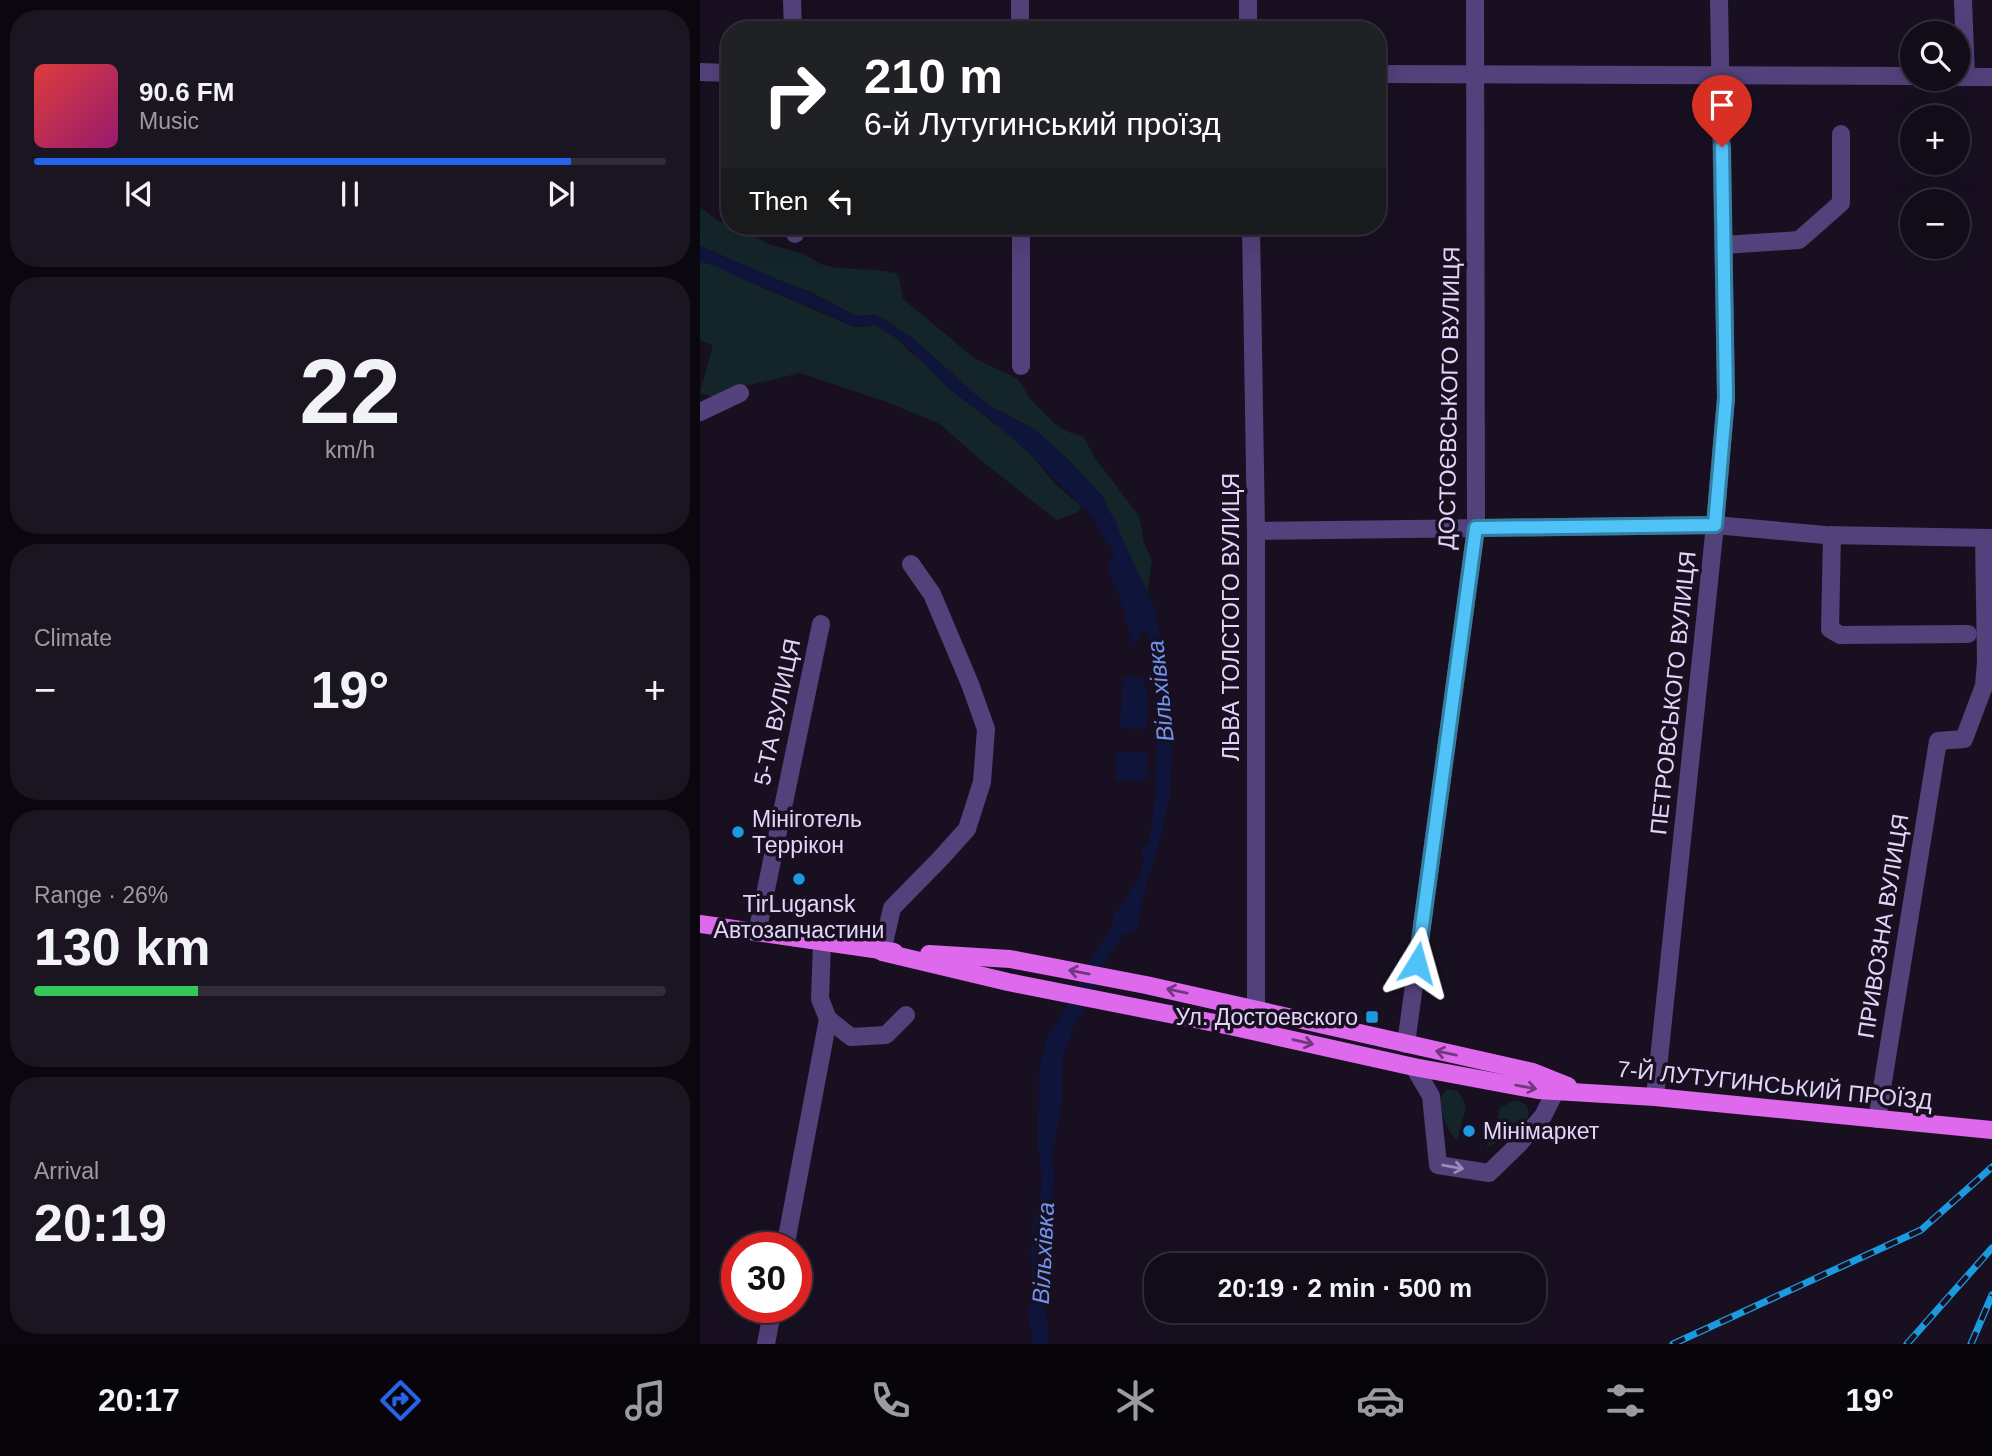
<!DOCTYPE html>
<html lang="en">
<head>
<meta charset="utf-8">
<style>
	:root { --surface:#120c19; --page:#1b1522; --text:#f1f3f6; --muted:#9c9ba2; --line:#312c38; --accent:#2563eb }
	body { margin:0; font-family:Arial,sans-serif; background:var(--page); color:var(--text); height:100vh; display:flex; flex-direction:column; font-size:26px; white-space:nowrap }
	* { box-sizing:border-box; margin:0 }
	p { font-size:23px; color:var(--muted) }
	.icon { flex:none; width:38px; height:38px; fill:none; stroke:currentColor; stroke-width:2; stroke-linecap:round; stroke-linejoin:round }
	.map { position:relative; flex:1; overflow:hidden }
	.side { display:flex; flex-direction:column; gap:10px; padding:10px; background:#0a070e; width:700px }
	.side>* { flex:none }
	.hud { position:absolute; left:21px; top:21px; width:665px; height:214px; border-radius:28px; box-shadow:0 7px 28px #0002,0 0 0 2px var(--line); background:#202124; color:#fff; overflow:hidden }
	.fabs { position:absolute; left:1200px; top:21px; display:grid; gap:14px }
	.fabs a { display:grid; place-items:center; width:70px; height:70px; border-radius:50%; background:var(--surface); box-shadow:0 7px 28px #0002,0 0 0 2px var(--line); font-size:35px }
	.speed { position:absolute; left:21px; top:1232px; display:flex; gap:14px; font-size:35px; font-weight:700; text-align:center }
	.speed>* { display:grid; place-content:center; width:91px; height:91px; border-radius:50%; background:var(--surface); box-shadow:0 7px 28px #0002,0 0 0 2px var(--line); line-height:1 }
	.speed .limit { border:10px solid #d22; background:#fff; color:#111 }
	.pin { position:absolute; display:grid; place-items:center; width:60px; height:60px; color:#fff; margin:-72px -30px; border-radius:50% 50% 50% 0; rotate:-45deg; box-shadow:0 0 7px #0007 }
	.pin .icon { rotate:45deg }
	.me { position:absolute; width:77px; margin:-38px; rotate:8deg; stroke-linejoin:round; filter:drop-shadow(0 0 5px #0008) }
	.turn { display:flex; align-items:center; gap:24px; height:147px; padding:0 28px; font-size:32px }
	.turn .icon { width:91px; height:91px; stroke-width:2.5 }
	.turn b { display:block; font-size:49px; line-height:60px }
	.then { display:flex; align-items:center; height:66px; padding:0 28px; background:#0003; gap:14px; font-size:26px }
	.big { font-size:52px; font-weight:600; line-height:1.1 }
	.side .tile { flex:1; display:flex; flex-direction:column; justify-content:center; gap:10px; min-width:0; padding:0 24px; border-radius:28px; background:var(--page) }
	.side .dial { align-items:center; gap:0 }
	.dial b { font-size:91px; line-height:1 }
	.song { display:flex; align-items:center; gap:21px }
	.cover { width:84px; height:84px; border-radius:10px; background:linear-gradient(135deg,hsl(0 70% 55%),hsl(320 70% 35%)) }
	.played { height:7px; border-radius:4px; background:linear-gradient(90deg,var(--accent) 85%,var(--line) 85%) }
	.keys { display:flex; justify-content:space-around; direction:ltr }
	.heat { display:flex; justify-content:space-between; align-items:center; font-size:38px; direction:ltr }
	.charge { height:10px; border-radius:5px; background:linear-gradient(90deg,#34c759 26%,var(--line) 0) }
	.trip { position:absolute; left:444px; top:1253px; width:402px; height:70px; border-radius:28px; background:var(--surface); box-shadow:0 7px 28px #0002,0 0 0 2px var(--line); font-weight:600; line-height:70px; text-align:center }
	.dock { display:flex; height:112px; justify-content:space-around; align-items:center; background:#07050a; color:var(--muted) }
	.dock .icon { width:49px; height:49px }
	.dock .active { color:var(--accent) }
	.dock b { font-size:32px; color:var(--text) }
	main { display:flex; flex:1; min-height:0 }
	.map>svg:first-child { display:block }
</style>
</head>
<body>
<main>
<section class="side">
<div class="tile">
<div class="song"><i class="cover"></i><div><b>90.6 FM</b><p>Music</p></div></div>
<div class="played"></div>
<div class="keys"><svg class="icon" aria-label="previous" viewBox="0 0 24 24"><path d="M18 5L8 12l10 7zM5 5v14"/></svg><svg class="icon" aria-label="pause" viewBox="0 0 24 24"><path d="M8 5v14M16 5v14"/></svg><svg class="icon" aria-label="next" viewBox="0 0 24 24"><path d="M6 5l10 7-10 7zM19 5v14"/></svg></div>
</div>
<div class="tile dial"><b>22</b><p>km/h</p></div>
<div class="tile"><p>Climate</p>
<div class="heat"><a>−</a><b class="big">19°</b><a>+</a></div>
</div>
<div class="tile"><p>Range · 26%</p><b class="big">130 km</b><div class="charge"></div></div>
<div class="tile"><p>Arrival</p><b class="big">20:19</b></div>
</section>
<div class="map">
<svg width="1292" height="1344" viewBox="0 0 1292 1344">
	<rect width="100%" height="100%" fill="#181021"/>
	<g fill="#14252a">
		<path d="M0 207 18 221 47 231 68 244 104 254 120 264 136 268 175 270 196 273 199 278 203 299 274 358 318 379 331 400 355 424 368 432 383 436 395 458 439 516 444 543 452 560 447 593 419 532 417 523 409 511 402 496 368 459 334 429 292 407 276 395 215 340 175 315 156 316 113 293 73 278 0 246Z"/>
		<path d="M0 262 16 266 36 276 154 327H165L175 325 198 339 210 352 221 360 248 388 311 436 332 456 356 485 381 506 378 512 357 520 284 463 240 424 187 402 100 373 45 386 15 397 0 393 13 345 0 340Z"/>
		<path d="M747 1089 758 1091 766 1106 757 1141C747 1131 741 1114 740 1099Z"/>
		<path d="M813 1101C820 1101 825 1102 828 1109 833 1125 799 1141 787 1147L789 1125H797L800 1108Z"/>
	</g>
	<g fill="#0f143b">
		<path d="M0 246 112 294 156 316 175 315 183 318 215 340 276 395 292 407 334 429 368 459 402 496 409 511 417 523 419 532 455 608 468 693 472 749 470 795 462 832 446 886 437 929 424 934 410 953 382 1012 374 1025 363 1056 362 1103 352 1156 354 1173 353 1199 346 1270 348 1295 345 1314 348 1326V1344H333L328 1310 333 1282 331 1253 332 1230 340 1198 342 1182 338 1144 339 1074 342 1057 347 1038 361 1016 392 956 412 926 414 914 423 904 441 873 444 859 441 853 443 846 449 844 455 798 458 700 449 633 444 632 433 646 424 610 408 570 415 551 407 543 394 519 332 456 288 417 248 388 225 363 198 339 175 325 154 327 122 311 38 277 16 266 0 262Z"/>
		<path d="M423 677H444L448 702 446 730 420 728Z"/>
		<path d="M416 752 447 753V777L439 781 416 780Z"/>
	</g>
	<g fill="none" stroke-linecap="round" stroke-linejoin="round">
		<g stroke="#52417b" stroke-width="18">
			<path d="M92 0 93 30"/>
			<path d="M320 0V30"/>
			<path d="M548 0V30"/>
			<path d="M1263 0 1266 77"/>
			<path d="M0 72 30 73"/>
			<path d="M677 74 1213 76"/>
			<path d="M1258 77H1292"/>
			<path d="M95 226V234"/>
			<path d="M321 226V366"/>
			<path d="M551 226 556 531V1008"/>
			<path d="M1024 245 1099 240 1141 203V134"/>
			<path d="M0 412 40 393"/>
			<path d="M556 531 1015 525 1125 535 1292 538"/>
			<path d="M1132 535 1130 629 1140 635 1268 634"/>
			<path d="M57 933 121 624"/>
			<path d="M122 943 120 999 128 1019 151 1037 186 1035 206 1015"/>
			<path d="M182 952 192 908 241 858 267 829 282 782 286 729 270 684 232 594 211 564"/>
			<path d="M706 1044 776 528 775 0"/>
			<path d="M714 1067 731 1096 738 1165 789 1173 819 1144 843 1116 856 1090"/>
			<path d="M955 1097 1015 525 1026 398 1019 0"/>
			<path d="M1177 1119 1238 741 1264 739 1284 686 1286 662 1284 538"/>
			<path d="M85 1248 128 1019"/>
			<path d="M66 1344 73 1307"/>
		</g>
		<g stroke="#de69ed" stroke-width="18">
			<path d="M0 924 194 952"/>
			<path d="M182 952 308 982 530 1026 714 1067 838 1090 955 1097 1292 1130"/>
			<path d="M229 954 310 959 446 985 833 1072 868 1086"/>
		</g>
		<defs>
			<g id="rail">
				<path d="M973 1344 1221 1230 1292 1167"/>
				<path d="M1207 1344 1292 1248"/>
				<path d="M1271 1344 1292 1295"/>
			</g>
		</defs>
		<use href="#rail" stroke="#1b9ae0" stroke-width="7"/>
		<use href="#rail" stroke="#181021" stroke-width="4.5" stroke-dasharray="13" stroke-linecap="butt"/>
	</g>
	<defs><path id="oneway-shaft" d="M-6 0H5M1.5-3L5.5 0L1.5 3" fill="none" stroke-width="1.6" stroke-linecap="round" stroke-linejoin="round" transform="scale(1.75)"/></defs>
	<g stroke="#71387d">
		<use href="#oneway-shaft" transform="translate(379 972) rotate(-169)"/>
		<use href="#oneway-shaft" transform="translate(477 991) rotate(-168)"/>
		<use href="#oneway-shaft" transform="translate(603 1042) rotate(13)"/>
		<use href="#oneway-shaft" transform="translate(746 1053) rotate(-168)"/>
		<use href="#oneway-shaft" transform="translate(826 1087) rotate(10)"/>
	</g>
	<use stroke="#9a8bba" href="#oneway-shaft" transform="translate(753 1167) rotate(10)"/>
	<g fill="none" stroke-linecap="round" stroke-linejoin="round">
		<defs>
			<path id="route" d="M717 963 776 528 1015 525 1026 398 1022 147"/>
		</defs>
		<use href="#route" stroke="#337fa1" stroke-width="18"/>
		<use href="#route" stroke="#4fc3f7" stroke-width="12"/>
	</g>
	<g fill="#1b9ae0" stroke="#181021" stroke-width="2.5">
		<circle cx="38" cy="832" r="7"/>
		<circle cx="99" cy="879" r="7"/>
		<rect x="665" y="1010" width="14" height="14" rx="3.5"/>
		<circle cx="769" cy="1131" r="7"/>
	</g>
	<g text-anchor="middle" dominant-baseline="central" stroke-width="7" stroke-linejoin="round" paint-order="stroke">
		<g font-size="23" fill="#e3d5fa" stroke="#181021">
			<text transform="translate(749 398) rotate(-89)">ДОСТОЄВСЬКОГО ВУЛИЦЯ</text>
			<text transform="translate(531 617) rotate(-90)">ЛЬВА ТОЛСТОГО ВУЛИЦЯ</text>
			<text transform="translate(973 693) rotate(-84)">ПЕТРОВСЬКОГО ВУЛИЦЯ</text>
			<text transform="translate(77 712) rotate(-78)">5-ТА ВУЛИЦЯ</text>
			<text transform="translate(1183 926) rotate(-81)">ПРИВОЗНА ВУЛИЦЯ</text>
			<text transform="translate(1075 1085) rotate(6)">7-Й ЛУТУГИНСЬКИЙ ПРОЇЗД</text>
		</g>
		<g font-size="23" fill="#e3d5fa" stroke="#181021" text-anchor="start">
			<text x="52" y="819">Мініготель<tspan x="52" dy="26">Террікон</tspan></text>
			<text x="99" y="904" text-anchor="middle">TirLugansk<tspan x="99" dy="26">Автозапчастини</tspan></text>
			<text x="658" y="1017" text-anchor="end">Ул. Достоевского</text>
			<text x="783" y="1131">Мінімаркет</text>
		</g>
		<g font-size="24" font-style="italic" fill="#7093ee" stroke="#181021">
			<text transform="translate(460 691) rotate(-96)">Вільхівка</text>
			<text transform="translate(343 1253) rotate(-87)">Вільхівка</text>
		</g>
	</g>
</svg>
<div class="fabs">
<a><svg class="icon" aria-label="search" viewBox="0 0 24 24"><circle cx="10" cy="10" r="6"/><path d="M15 15l6 6"/></svg></a>
<a>+</a>
<a>−</a>
</div>
<div class="speed"><div class="limit">30</div></div>
<div class="pin" style="left:1022px;top:147px;background:#d93025"><svg class="icon" aria-label="arrive" viewBox="0 0 24 24"><path d="M6 21V4h12l-3 4 3 4H6"/></svg></div>
<svg class="me" style="left:717px;top:963px" viewBox="-20 -20 40 40"><path d="M0-17L14 15 0 8-14 15z" fill="#4fc3f7" stroke="#fff" stroke-width="4"/></svg>
<div class="trip">20:19 · 2 min · 500 m</div>
<div class="hud">
<div class="turn"><svg class="icon" aria-label="right" viewBox="0 0 24 24"><path d="M7 20v-9h11M14 6l5 5-5 5"/></svg><div><b>210 m</b>6-й Лутугинський проїзд</div></div>
<div class="then">Then<svg class="icon" aria-label="left" viewBox="0 0 24 24"><path d="M17 20v-9H6M10 6l-5 5 5 5"/></svg></div>
</div>
</div>
</main>
<nav class="dock">
<b>20:17</b>
<svg class="icon active" aria-label="directions" viewBox="0 0 24 24"><path d="M12 3l9 9-9 9-9-9zM9 14v-3h6M13 9l2 2-2 2"/></svg>
<svg class="icon" aria-label="music" viewBox="0 0 24 24"><path d="M9 18V5l10-2v13"/><circle cx="6" cy="18" r="3"/><circle cx="16" cy="16" r="3"/></svg>
<svg class="icon" aria-label="phone" viewBox="0 0 24 24"><path d="M5 4h4l2 5-3 2q2 4 5 5l2-3 5 2v4C11 20 4 13 5 4z"/></svg>
<svg class="icon" aria-label="climate" viewBox="0 0 24 24"><path d="M12 3v18M4 7l16 10M4 17L20 7"/></svg>
<svg class="icon" aria-label="car" viewBox="0 0 24 24"><path d="M5 17H2v-5l4-1 3-4h7l3 4 3 1v5h-3M9 17h6M6 11h13"/><circle cx="7" cy="17" r="2"/><circle cx="17" cy="17" r="2"/></svg>
<svg class="icon" aria-label="filters" viewBox="0 0 24 24"><path d="M4 7h16M4 17h16"/><circle cx="9" cy="7" r="2"/><circle cx="15" cy="17" r="2"/></svg>
<b>19°</b>
</nav>
</body>
</html>
